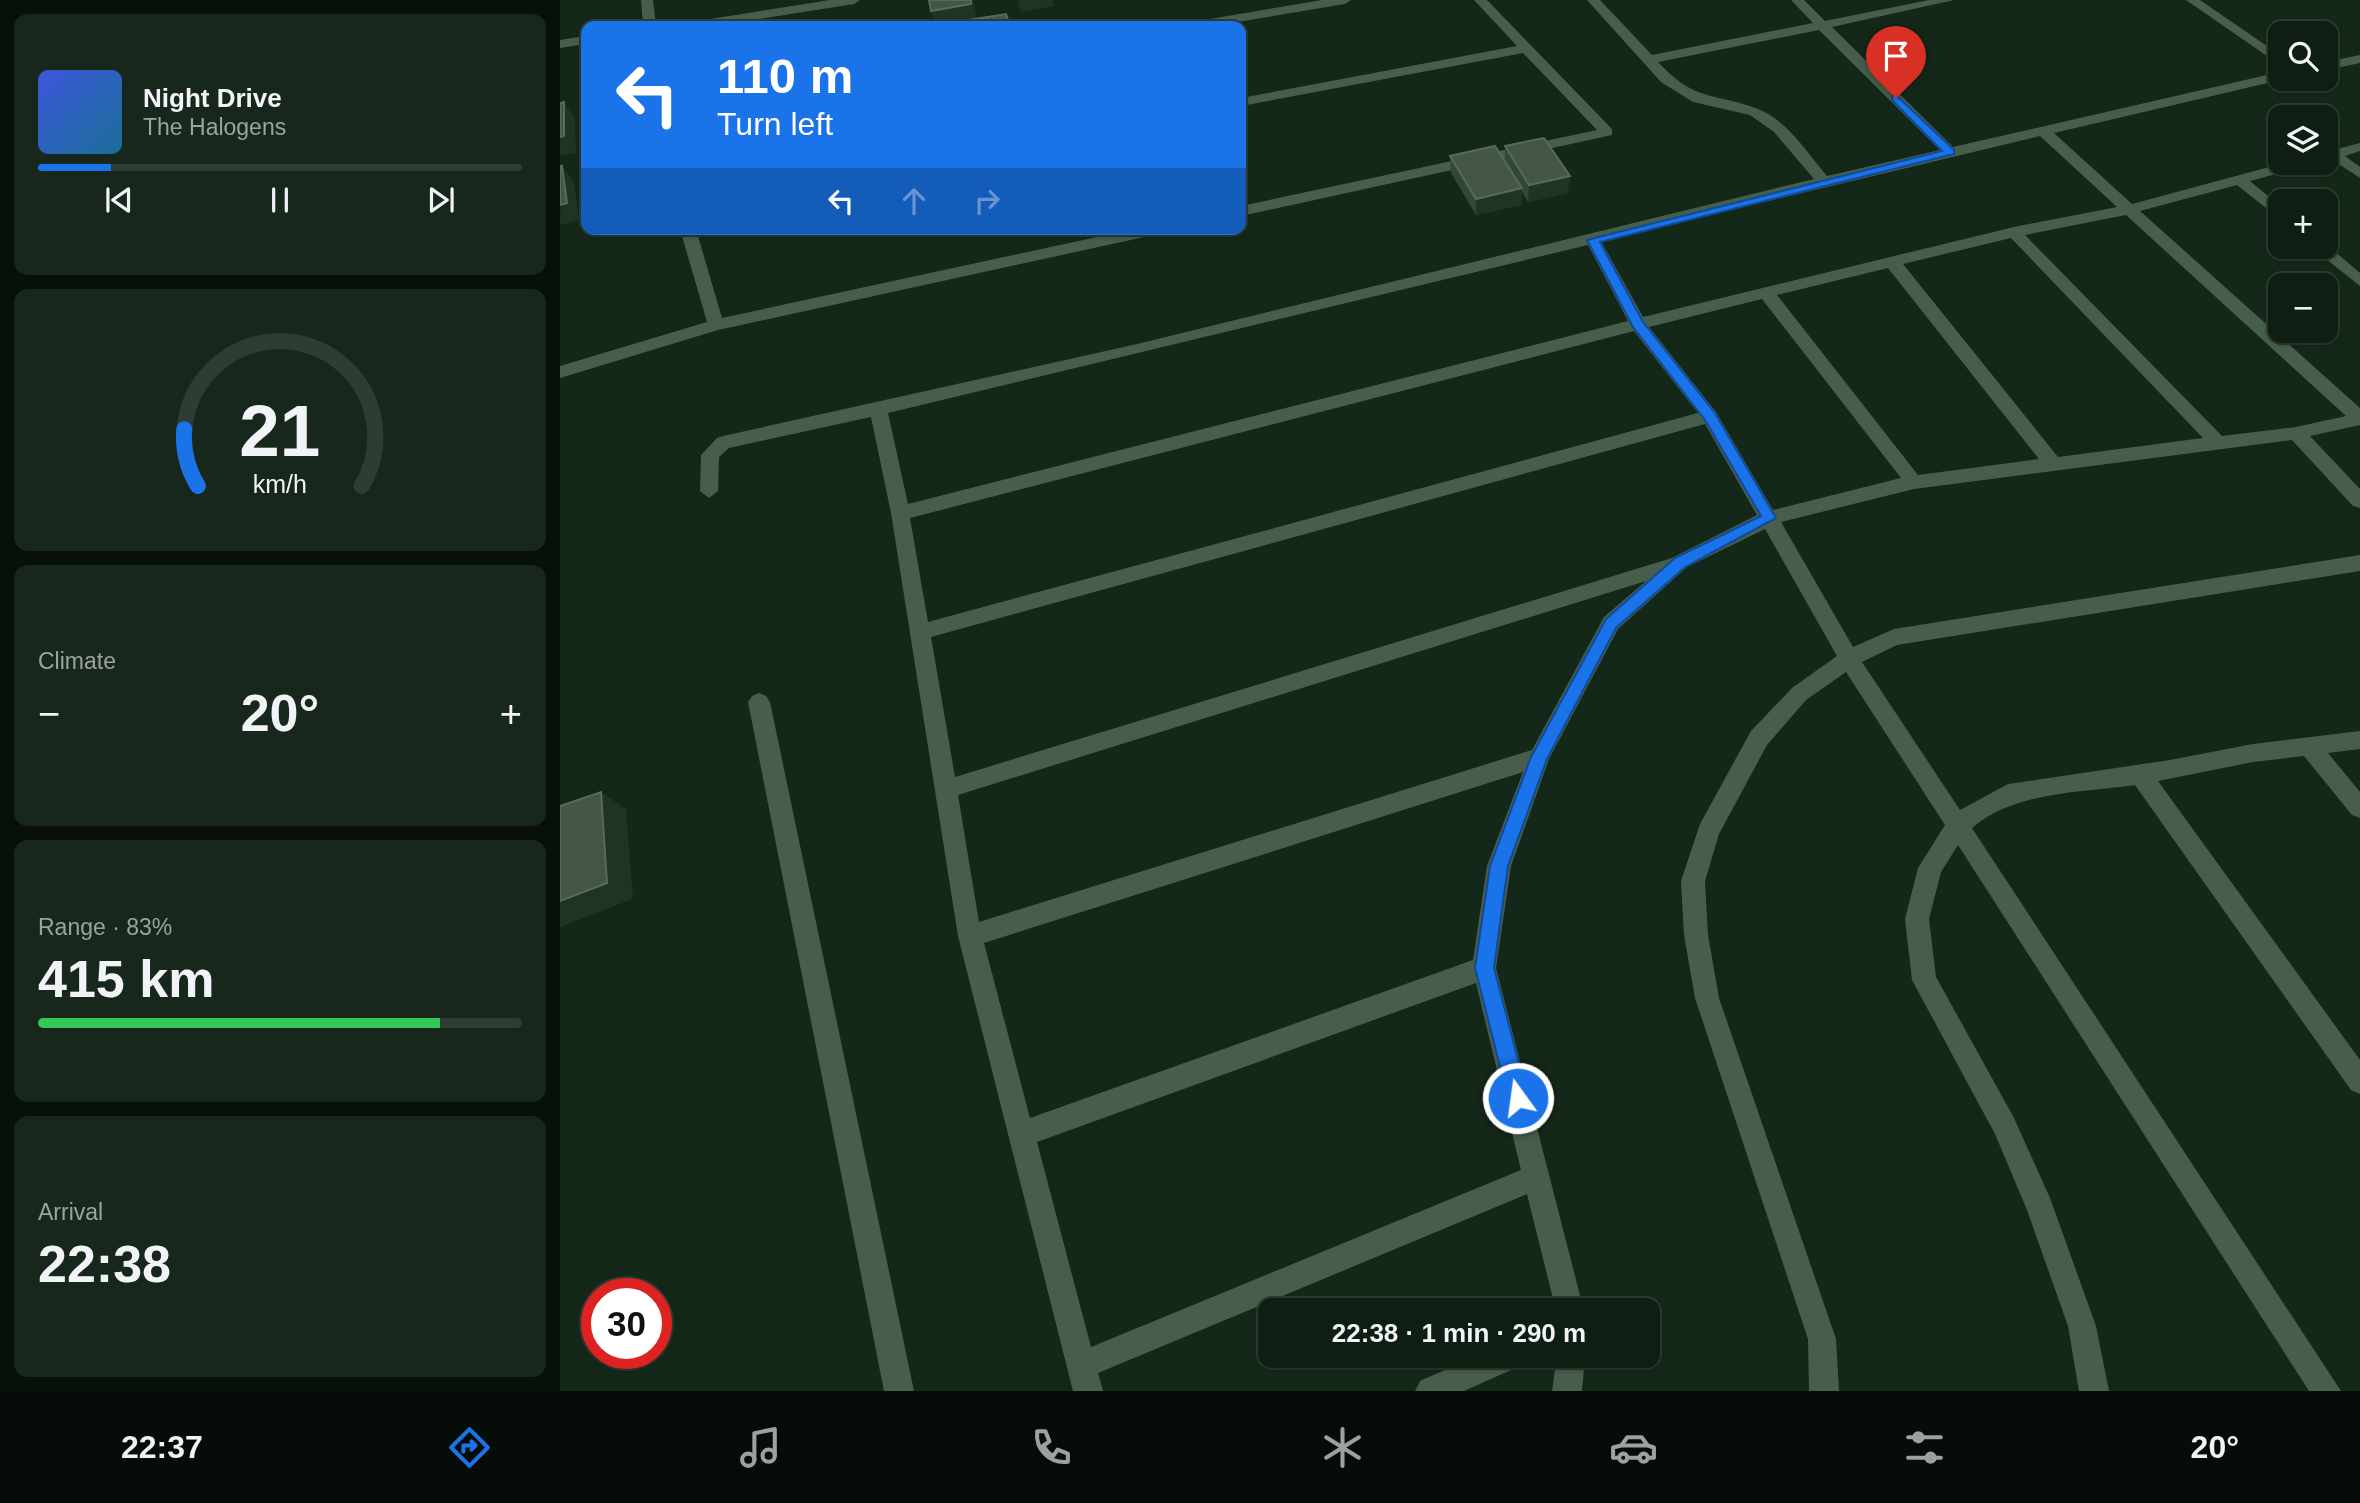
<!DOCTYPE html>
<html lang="en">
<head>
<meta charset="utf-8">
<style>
	:root { --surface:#0f1e13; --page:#18271c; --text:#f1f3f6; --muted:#9ba2a0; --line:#2f3c33; --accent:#1a73e8 }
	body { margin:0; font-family:Helvetica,sans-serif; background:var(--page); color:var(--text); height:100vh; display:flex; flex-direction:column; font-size:26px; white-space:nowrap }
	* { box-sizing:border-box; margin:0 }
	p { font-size:23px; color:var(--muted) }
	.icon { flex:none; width:38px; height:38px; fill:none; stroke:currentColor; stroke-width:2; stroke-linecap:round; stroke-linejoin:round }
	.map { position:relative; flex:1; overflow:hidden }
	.details { display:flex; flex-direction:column; gap:14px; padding:14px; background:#08100a; width:560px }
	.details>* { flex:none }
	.banner { position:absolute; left:21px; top:21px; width:665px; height:214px; border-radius:14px; box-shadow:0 2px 5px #0004,0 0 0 2px var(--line); background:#1a73e8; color:#fff; overflow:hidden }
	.buttons { position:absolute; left:1708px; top:21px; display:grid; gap:14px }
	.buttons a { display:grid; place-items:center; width:70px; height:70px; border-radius:14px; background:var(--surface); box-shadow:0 2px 5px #0004,0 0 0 2px var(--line); font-size:35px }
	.speed { position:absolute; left:21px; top:1278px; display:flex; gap:14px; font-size:35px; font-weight:700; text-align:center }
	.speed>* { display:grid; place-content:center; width:91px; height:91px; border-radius:50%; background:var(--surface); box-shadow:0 2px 5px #0004,0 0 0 2px var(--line); line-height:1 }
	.speed .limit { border:10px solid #d22; background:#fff; color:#111 }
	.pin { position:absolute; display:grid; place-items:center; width:60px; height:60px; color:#fff; margin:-72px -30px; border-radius:50% 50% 50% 0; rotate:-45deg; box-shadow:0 0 7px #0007 }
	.pin .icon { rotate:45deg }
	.me { position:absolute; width:77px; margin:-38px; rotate:346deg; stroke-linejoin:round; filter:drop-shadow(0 0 5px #0008) }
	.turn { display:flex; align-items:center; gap:24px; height:147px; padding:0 21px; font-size:32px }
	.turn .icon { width:91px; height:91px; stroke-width:2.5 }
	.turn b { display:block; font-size:49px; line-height:60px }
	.lanes { display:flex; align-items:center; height:66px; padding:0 21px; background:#0003; justify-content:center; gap:35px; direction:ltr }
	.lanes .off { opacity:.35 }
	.big { font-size:52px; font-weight:700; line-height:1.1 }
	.details .card { flex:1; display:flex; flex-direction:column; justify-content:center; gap:10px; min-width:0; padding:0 24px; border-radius:14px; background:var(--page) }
	.details .dial { align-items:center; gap:0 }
	.dial svg { height:182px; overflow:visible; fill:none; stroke:var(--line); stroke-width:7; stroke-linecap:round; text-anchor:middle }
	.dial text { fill:var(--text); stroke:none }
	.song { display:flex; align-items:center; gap:21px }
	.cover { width:84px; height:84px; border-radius:10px; background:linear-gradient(135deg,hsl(230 70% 55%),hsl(200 70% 35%)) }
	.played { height:7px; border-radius:4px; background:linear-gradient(90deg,var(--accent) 15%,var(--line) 15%) }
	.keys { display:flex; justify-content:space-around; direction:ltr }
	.heat { display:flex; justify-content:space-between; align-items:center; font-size:38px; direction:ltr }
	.charge { height:10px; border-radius:5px; background:linear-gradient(90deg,#34c759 83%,var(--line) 0) }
	.trip { position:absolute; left:698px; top:1298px; width:402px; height:70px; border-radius:14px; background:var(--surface); box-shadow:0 2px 5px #0004,0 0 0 2px var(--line); font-weight:700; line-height:70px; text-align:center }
	.tab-bar { display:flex; height:112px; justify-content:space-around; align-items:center; background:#060c08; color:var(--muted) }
	.tab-bar .icon { width:49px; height:49px }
	.tab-bar .selected { color:var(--accent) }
	.tab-bar b { font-size:32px; color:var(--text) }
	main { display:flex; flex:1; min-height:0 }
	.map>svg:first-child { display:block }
</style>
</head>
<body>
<main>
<section class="details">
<div class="card">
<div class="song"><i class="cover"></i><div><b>Night Drive</b><p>The Halogens</p></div></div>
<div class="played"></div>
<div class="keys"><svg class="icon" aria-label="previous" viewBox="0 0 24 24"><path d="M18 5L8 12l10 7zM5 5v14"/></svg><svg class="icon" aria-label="pause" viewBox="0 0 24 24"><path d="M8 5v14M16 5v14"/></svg><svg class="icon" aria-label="next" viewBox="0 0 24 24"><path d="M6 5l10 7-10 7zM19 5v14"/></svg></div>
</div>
<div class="card dial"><svg viewBox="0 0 100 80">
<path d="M14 69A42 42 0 1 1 86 69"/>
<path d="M14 69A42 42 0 0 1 8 44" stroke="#1a73e8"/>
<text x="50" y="56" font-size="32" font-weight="700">21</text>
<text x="50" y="72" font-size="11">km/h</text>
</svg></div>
<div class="card"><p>Climate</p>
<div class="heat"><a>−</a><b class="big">20°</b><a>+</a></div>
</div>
<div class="card"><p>Range · 83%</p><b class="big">415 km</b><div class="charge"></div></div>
<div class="card"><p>Arrival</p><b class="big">22:38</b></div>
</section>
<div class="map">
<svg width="1800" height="1391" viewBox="0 0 1800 1391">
	<rect width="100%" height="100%" fill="#142819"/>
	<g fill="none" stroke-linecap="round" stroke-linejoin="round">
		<g fill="#475e4c" fill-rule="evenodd">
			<path d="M81 0H93L96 26H83Z"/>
			<path d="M270 0H300L294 4 154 26H124L131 22Z"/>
			<path d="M762 0H791L785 4 654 26H625L632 22Z"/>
			<path d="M914 0H927L1052 129V135L681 216V206L1037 130 963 53 681 106V98L957 46Z"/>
			<path d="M1027 0H1040L1092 55 1253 23 1231 0H1244L1265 21 1369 0H1394L1272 27 1393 147 1720 72V79H1725L1494 133 1572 204 1724 163H1747L1745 166 1690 181 1720 206V219L1677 185 1580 211 1800 408V425L1750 436 1800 489V508L1793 506 1732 440 1354 489 1221 522 1293 647 1334 629 1800 555V571L1337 645 1302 662 1400 810 1448 784 1610 760 1693 744 1800 731V749L1768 753 1800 792V818L1792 815 1744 756 1693 762 1598 781 1800 1060V1094L1791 1090 1575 785C1521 793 1454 791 1412 828L1781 1391H1749L1398 845 1381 872 1369 919 1376 977 1453 1116 1490 1198 1536 1326 1549 1391H1519L1508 1326 1467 1210 1435 1134 1352 980 1345 919 1358 868 1385 825 1286 672 1246 700 1207 745 1159 834 1145 881 1148 935 1159 998 1276 1339 1279 1391H1249L1248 1339 1135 998 1124 935 1121 881 1140 824 1191 731 1232 688 1277 656 1205 529 1127 567 1058 629 989 759 951 866 936 968 1024 1311H996L967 1194 538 1373 543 1391H513L398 936 331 513 311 417 169 448 159 457 158 491 149 498 140 491 141 455 157 438 163 436 577 344 1254 179 1214 132 1190 115 1133 102 1101 82ZM1259 30 1380 150 1267 176C1248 154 1227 120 1198 109 1154 92 1136 103 1098 62ZM1480 136 1557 207 1454 227 1083 317 1041 241ZM1566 215 1786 416 1736 427 1662 436 1465 235ZM1451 238 1643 438 1498 457 1343 264ZM1028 245 1068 321 348 504 328 413ZM1328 268 1479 459 1358 475 1217 295ZM1202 299 1341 478 1213 510 1156 412 1089 327ZM1074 331 1138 413 368 622 350 518ZM1145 424 1197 515 1112 558 395 777 371 637ZM1086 581 1044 617 972 750 419 922 398 795ZM963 772 927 866 913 960 470 1118 424 943ZM916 983 961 1170 531 1347 477 1142Z"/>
			<path d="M1626 0H1640L1720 55V65Z"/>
			<path d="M26 36V44L0 48V40Z"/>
			<path d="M1800 55V63L1766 70V62Z"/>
			<path d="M1800 143V151L1785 156 1800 167V178L1771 159 1766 160V152Z"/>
			<path d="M120 229H136L162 318 574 229H606L598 234 158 330 0 378V366L147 322Z"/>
			<path d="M1766 244 1800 273V286L1751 247Z"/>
			<path d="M199 693 206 696 210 702 354 1391H324L188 702 192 696Z"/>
			<path d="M916 1356H964L960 1366 904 1391H855L860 1381Z"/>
			<path d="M997 1356H1025L1022 1391H992Z"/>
		</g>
	</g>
	<path fill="#324737" d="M945 146 1008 193 968 202 962 192 961 205 916 215 891 173 890 156 945 161Z"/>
	<g fill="#1f3424">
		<path d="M411 0H413L417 20 376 26 371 11Z"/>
		<path d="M458 0H493L494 6 461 12Z"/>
		<path d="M4 102 15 119 16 153 0 156V137Z"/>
		<path d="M2 166 14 182 19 220 0 225Z"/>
		<path d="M1010 176 1008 193 968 202 969 185Z"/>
		<path d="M962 188 961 205 916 215V199Z"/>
		<path d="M41 792 66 809 73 899 0 927V901Z"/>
	</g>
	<g fill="#435647" stroke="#586a5c" stroke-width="2">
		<path d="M369 0H411V4L371 11Z"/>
		<path d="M446 14 450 26H409L408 20Z"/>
		<path d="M4 102V136L0 137V103Z"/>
		<path d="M984 138 1010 176 969 185 945 146Z"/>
		<path d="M935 146 962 188 916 199 890 156Z"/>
		<path d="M0 166H2L7 203 0 205Z"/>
		<path d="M41 792 47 883 0 901V806Z"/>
	</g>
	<path fill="#1a73e8" stroke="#114b97" stroke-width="2" d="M1336 95 1394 150V154L1040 242 1083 322 1155 413 1216 518 1125 567 1056 628 987 759 948 866 934 968 968 1098 965 1105 958 1108 951 1105 948 1098 915 968 930 866 971 757 1046 619 1115 558 1201 516 1145 420 1073 327 1027 240 1382 151 1332 100V96Z"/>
</svg>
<div class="buttons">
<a><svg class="icon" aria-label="search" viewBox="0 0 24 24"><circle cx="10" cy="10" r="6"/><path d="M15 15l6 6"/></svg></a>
<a><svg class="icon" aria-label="layers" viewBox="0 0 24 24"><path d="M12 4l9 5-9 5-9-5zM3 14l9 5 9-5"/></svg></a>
<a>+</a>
<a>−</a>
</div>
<div class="speed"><div class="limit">30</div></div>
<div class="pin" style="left:1336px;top:98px;background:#d93025"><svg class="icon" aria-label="arrive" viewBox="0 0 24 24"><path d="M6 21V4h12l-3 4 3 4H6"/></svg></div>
<svg class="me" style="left:958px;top:1098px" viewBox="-20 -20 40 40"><circle r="17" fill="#1a73e8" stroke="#fff" stroke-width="3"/><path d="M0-11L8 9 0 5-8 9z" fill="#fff"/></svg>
<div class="trip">22:38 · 1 min · 290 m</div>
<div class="banner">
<div class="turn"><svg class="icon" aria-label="left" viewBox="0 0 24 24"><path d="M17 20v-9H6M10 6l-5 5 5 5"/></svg><div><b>110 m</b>Turn left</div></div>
<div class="lanes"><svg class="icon" aria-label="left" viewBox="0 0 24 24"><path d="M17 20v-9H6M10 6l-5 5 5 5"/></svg><svg class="icon off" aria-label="ahead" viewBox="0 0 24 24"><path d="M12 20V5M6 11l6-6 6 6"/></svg><svg class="icon off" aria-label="right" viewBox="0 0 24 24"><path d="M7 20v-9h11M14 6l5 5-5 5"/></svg></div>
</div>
</div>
</main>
<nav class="tab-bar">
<b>22:37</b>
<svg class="icon selected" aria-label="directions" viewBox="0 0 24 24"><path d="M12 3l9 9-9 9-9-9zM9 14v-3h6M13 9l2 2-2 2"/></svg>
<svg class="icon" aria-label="music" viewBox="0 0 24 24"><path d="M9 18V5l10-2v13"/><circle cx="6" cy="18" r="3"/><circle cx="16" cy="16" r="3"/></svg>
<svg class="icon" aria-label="phone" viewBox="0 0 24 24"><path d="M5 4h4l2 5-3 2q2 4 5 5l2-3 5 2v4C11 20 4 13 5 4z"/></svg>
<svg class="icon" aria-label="climate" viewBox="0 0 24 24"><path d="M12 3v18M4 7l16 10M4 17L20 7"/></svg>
<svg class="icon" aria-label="car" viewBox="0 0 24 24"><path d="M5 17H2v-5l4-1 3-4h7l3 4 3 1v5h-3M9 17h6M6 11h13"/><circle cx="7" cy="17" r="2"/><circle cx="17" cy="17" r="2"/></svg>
<svg class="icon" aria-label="filters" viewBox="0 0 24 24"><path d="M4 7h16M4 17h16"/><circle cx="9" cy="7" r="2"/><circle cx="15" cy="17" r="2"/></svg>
<b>20°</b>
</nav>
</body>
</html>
